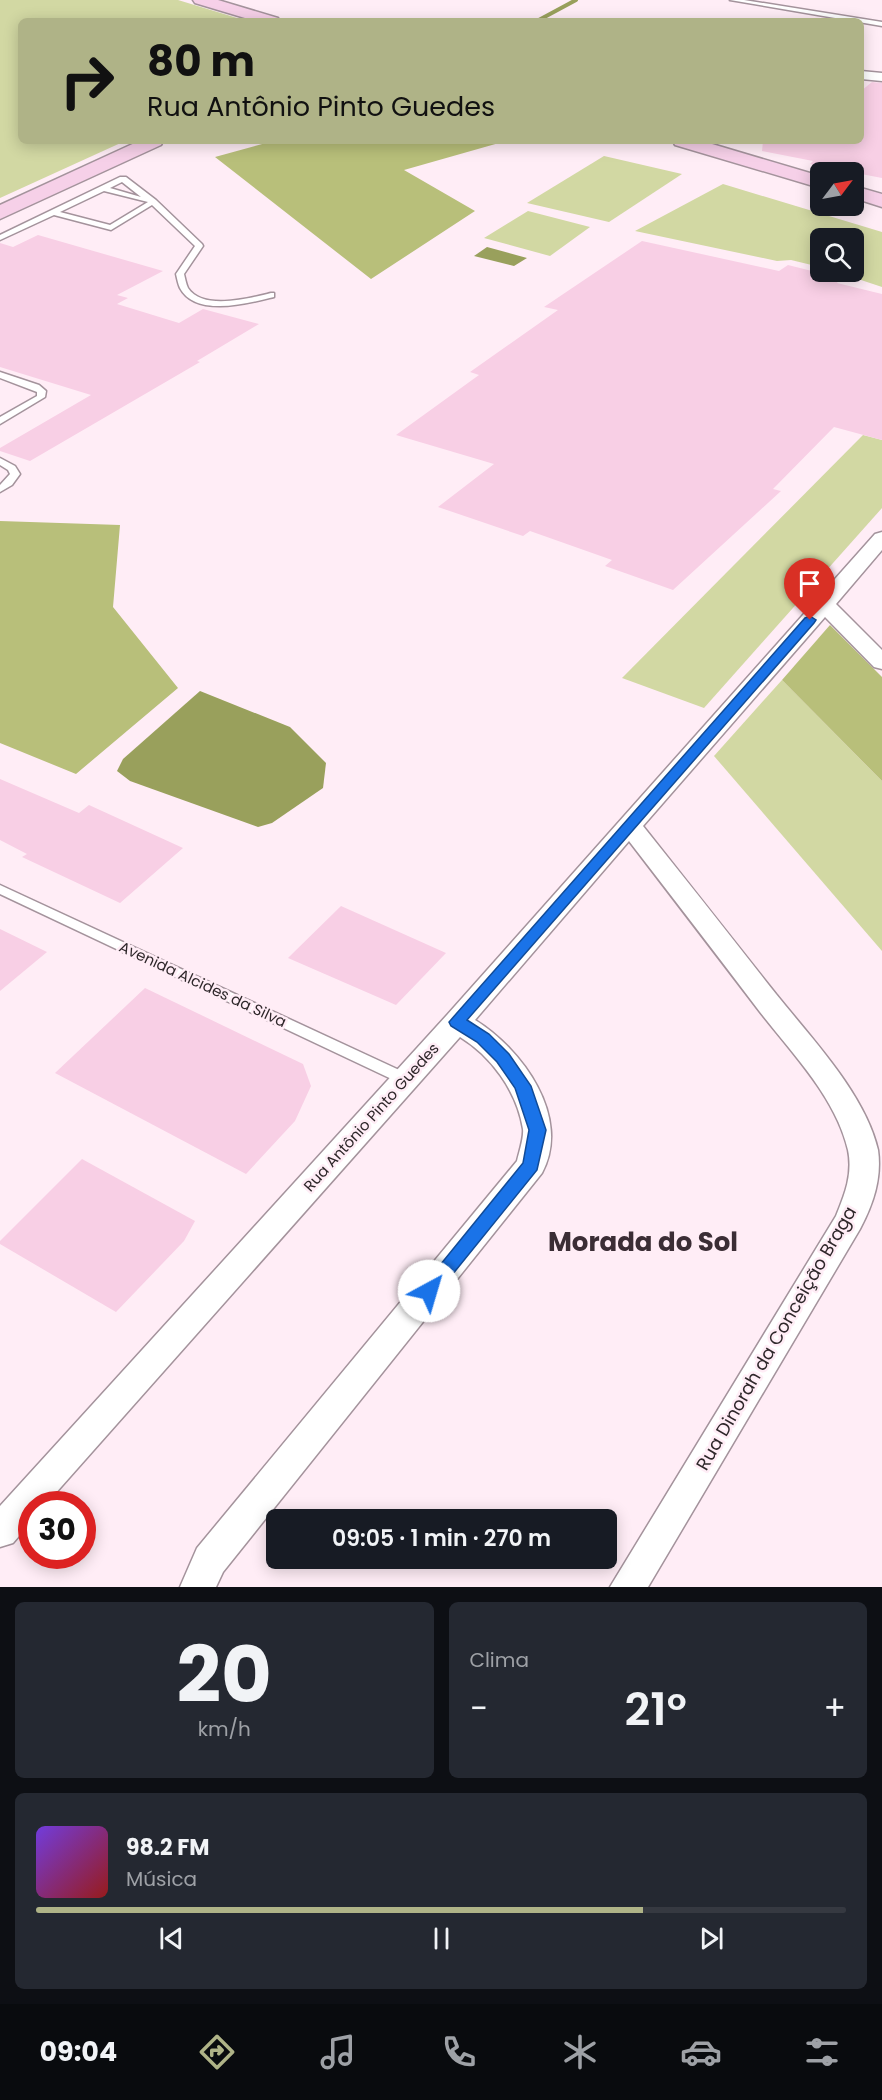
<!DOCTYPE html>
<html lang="pt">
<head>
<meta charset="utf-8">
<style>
	:root { --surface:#171b24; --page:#242831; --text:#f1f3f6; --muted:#9ea1a6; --line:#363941; --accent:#afb387 }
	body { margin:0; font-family:Poppins,sans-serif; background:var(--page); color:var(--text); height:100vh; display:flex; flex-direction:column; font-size:22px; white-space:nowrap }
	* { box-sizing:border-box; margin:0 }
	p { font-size:20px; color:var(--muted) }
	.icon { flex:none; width:33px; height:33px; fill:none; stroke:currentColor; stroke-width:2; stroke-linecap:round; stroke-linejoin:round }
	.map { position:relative; height:1587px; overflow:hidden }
	.drawer { display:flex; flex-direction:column; gap:15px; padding:15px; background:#0d0f14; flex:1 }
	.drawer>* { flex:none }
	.top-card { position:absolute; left:18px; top:18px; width:846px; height:126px; border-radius:9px; box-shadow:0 3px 15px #0003; background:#afb387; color:#111; overflow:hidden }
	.needle { width:39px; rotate:58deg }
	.tools { position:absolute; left:810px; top:162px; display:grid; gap:12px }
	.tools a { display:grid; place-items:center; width:54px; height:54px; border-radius:9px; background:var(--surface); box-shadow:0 3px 15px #0003; font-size:30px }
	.speed { position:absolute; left:18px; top:1491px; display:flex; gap:12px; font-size:30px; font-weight:700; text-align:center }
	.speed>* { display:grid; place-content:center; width:78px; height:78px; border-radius:50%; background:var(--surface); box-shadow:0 3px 15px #0003; line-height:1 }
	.speed .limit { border:9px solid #d22; background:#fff; color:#111 }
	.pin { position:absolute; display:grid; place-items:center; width:51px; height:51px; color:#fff; margin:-62px -26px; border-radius:50% 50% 50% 0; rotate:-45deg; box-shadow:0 0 6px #0007 }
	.pin .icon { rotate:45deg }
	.me { position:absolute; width:66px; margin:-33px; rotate:39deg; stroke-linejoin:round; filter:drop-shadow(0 0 4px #0008) }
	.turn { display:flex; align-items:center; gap:21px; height:126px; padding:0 30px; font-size:27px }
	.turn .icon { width:78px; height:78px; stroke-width:2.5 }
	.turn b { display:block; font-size:42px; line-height:51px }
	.big { font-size:45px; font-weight:600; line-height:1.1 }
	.drawer .tile { flex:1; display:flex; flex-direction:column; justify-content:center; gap:9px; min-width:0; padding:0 21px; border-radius:9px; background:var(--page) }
	.drawer .dial { align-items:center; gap:0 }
	.dial b { font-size:78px; line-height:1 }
	.song { display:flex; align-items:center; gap:18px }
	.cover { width:72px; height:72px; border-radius:9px; background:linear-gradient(135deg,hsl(260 70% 55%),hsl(0 70% 35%)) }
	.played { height:6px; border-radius:3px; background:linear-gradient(90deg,var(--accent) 75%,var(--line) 75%) }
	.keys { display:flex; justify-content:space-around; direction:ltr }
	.heat { display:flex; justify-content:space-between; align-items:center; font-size:33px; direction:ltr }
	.drawer .tiles { flex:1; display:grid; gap:15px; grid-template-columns:1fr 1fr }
	.tile:last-child { grid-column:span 2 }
	.trip { position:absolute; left:266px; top:1509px; width:351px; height:60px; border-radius:9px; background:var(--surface); box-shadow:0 3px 15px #0003; font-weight:600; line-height:60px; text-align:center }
	.dock { display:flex; height:96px; justify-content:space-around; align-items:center; background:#090b0e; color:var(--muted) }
	.dock .icon { width:42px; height:42px }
	.dock .selected { color:var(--accent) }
	.dock b { font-size:27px; color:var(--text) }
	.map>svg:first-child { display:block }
</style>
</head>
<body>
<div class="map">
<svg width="882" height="1587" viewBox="0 0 882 1587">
	<rect width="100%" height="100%" fill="#ffedf6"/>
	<g fill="#d2d8a3">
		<path d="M0 0H178L247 21H21V141H125L0 198Z"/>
		<path d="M604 156 682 174 609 222 527 203Z"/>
		<path d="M723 184 882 232V287L837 272H854V238H820V267L791 260 777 261 635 231Z"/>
		<path d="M528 211 590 227 550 256 484 238Z"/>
		<path d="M863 435 882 440V508L704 708 622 678Z"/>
		<path d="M782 680 882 781V951L714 756Z"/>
	</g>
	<g fill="#b8bf7a">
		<path d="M273 141H506L404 170 475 211 371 279 215 157Z"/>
		<path d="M0 521 120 525 113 607 178 688 76 774 0 743Z"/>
		<path d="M830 625 882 677V781L782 680Z"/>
	</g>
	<g fill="#99a05c">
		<path d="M487 247 527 258 514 266 474 256Z"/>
		<path d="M200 691 290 727 326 763 323 788 272 823 258 827 130 781 117 771 123 759Z"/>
	</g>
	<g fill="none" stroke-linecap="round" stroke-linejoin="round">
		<path stroke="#99a05c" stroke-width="4" d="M537 21 576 0"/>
	</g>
	<g fill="#f8cfe5">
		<path d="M872 82 882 83V178L830 168 810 164 813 161 762 151 763 141H861V91Z"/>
		<path d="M38 235 163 271 117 295 128 298 117 304 179 323 203 309 259 324 197 361 200 362 30 461 0 451V448L91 395 0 367V243L13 247Z"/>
		<path d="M642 241 779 271 788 265 840 278 837 283 882 294V440L834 427 773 489 781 491 673 590 605 566 612 560 530 531 523 536 438 507 494 464 396 435 479 375 470 372 558 310 544 307Z"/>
		<path d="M0 779 79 813 89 805 183 848 120 903 22 857 27 854 0 840Z"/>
		<path d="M341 906 446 953 396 1005 288 958Z"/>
		<path d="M0 929 47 952 0 991Z"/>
		<path d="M145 988 303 1064 311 1086 295 1121 246 1174 55 1073Z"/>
		<path d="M82 1159 195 1221 184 1241 116 1312 0 1244V1241Z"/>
	</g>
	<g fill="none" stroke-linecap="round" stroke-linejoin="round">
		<defs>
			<g id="lane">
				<path d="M730 0H744L882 22V26Z"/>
				<path d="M120 177H126L156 200 202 244 203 246 184 274C185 278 186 284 188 288 203 311 250 298 271 293H274V297C249 303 196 318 180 288 178 284 177 278 176 274L195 246 152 205 111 230 54 215 0 240V235ZM122 182 141 197 110 188ZM104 191 148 202 110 225 60 212Z"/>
				<path d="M0 372 39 385 46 391 45 397 0 424V417L37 396V392L0 378Z"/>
				<path d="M0 458 15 466 20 474 12 485 0 492V485L10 474 8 470 0 465Z"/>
				<path d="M0 885 410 1075 412 1079 410 1083 405 1084 400 1083 0 894Z"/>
			</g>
			<g id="street">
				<path d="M861 71 882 73V81L861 79Z"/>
				<path d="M882 532V550L836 604 882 650V669L874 667 825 617 643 826C688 882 732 938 776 994 812 1039 865 1094 878 1150 882 1179 873 1204 860 1229L648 1587H610L836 1216C845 1194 853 1174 848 1150 836 1098 792 1053 760 1012 717 955 673 898 629 841L475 1020C522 1049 572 1117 542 1173L223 1572 216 1587H180L197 1548 517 1161C519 1152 524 1138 523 1129 517 1091 491 1056 460 1037L46 1504H32V1521L13 1543 0 1547V1506L447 1015 875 534Z"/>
			</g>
			<g id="secondary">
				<path d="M193 0H218L278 18 280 21H255L195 3Z"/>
				<path d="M139 141H163L161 145 0 219V205Z"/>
				<path d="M673 141H702L820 176V188L675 145Z"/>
				<path d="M854 186 882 194V207L854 198Z"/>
			</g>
		</defs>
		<use href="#lane" stroke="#a4939c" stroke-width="3"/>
		<use href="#street" stroke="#a4939c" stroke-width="3"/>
		<use href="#secondary" stroke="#a4939c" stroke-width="3"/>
		<use href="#lane" fill="#fff" fill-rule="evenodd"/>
		<use href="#street" fill="#fff" fill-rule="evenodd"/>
		<use href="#secondary" fill="#f6d0e8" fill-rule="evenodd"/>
	</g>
	<path fill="#1a73e8" stroke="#114b97" stroke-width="1.5" d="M810 616 816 620 814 623 467 1020 489 1034 509 1054 531 1086 546 1130 537 1170 435 1296 429 1298 423 1296 420 1291 423 1286 523 1163 529 1130 515 1088 497 1062 477 1042 451 1026 449 1022 805 618Z"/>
	<g text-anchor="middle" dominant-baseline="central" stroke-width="5" stroke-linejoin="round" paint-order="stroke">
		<g font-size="15" fill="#2e272a" stroke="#ffedf6">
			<text transform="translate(203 984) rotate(25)">Avenida Alcides da Silva</text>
			<text transform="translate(371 1117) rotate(-48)">Rua Antônio Pinto Guedes</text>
		</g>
		<g font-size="18" fill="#2e272a" stroke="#ffedf6">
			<text transform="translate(776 1338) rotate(-60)">Rua Dinorah da Conceição Braga</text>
		</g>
		<g font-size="26" font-weight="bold" fill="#3b2d35" stroke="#ffedf6">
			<text x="643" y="1242">Morada do Sol</text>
		</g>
	</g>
</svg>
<div class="tools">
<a><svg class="needle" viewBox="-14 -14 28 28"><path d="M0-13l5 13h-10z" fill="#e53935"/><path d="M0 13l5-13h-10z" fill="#9ea1a6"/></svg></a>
<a><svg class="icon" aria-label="search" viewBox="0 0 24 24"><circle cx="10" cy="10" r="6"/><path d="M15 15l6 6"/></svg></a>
</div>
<div class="speed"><div class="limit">30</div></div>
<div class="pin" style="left:810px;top:620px;background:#d93025"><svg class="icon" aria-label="arrive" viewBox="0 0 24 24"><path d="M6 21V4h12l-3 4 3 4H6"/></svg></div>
<svg class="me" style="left:429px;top:1291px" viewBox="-20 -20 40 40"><circle r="19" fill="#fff"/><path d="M0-13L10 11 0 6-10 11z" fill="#1a73e8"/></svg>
<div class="trip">09:05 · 1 min · 270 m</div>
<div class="top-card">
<div class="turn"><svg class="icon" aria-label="right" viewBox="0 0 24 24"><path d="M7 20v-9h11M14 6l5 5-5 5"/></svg><div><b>80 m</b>Rua Antônio Pinto Guedes</div></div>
</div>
</div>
<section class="drawer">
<div class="tiles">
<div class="tile dial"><b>20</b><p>km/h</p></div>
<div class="tile"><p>Clima</p>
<div class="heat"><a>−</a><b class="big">21°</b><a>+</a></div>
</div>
<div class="tile">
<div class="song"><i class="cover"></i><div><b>98.2 FM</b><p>Música</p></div></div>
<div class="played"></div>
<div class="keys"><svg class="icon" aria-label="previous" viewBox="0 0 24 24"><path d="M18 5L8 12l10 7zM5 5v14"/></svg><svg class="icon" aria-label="pause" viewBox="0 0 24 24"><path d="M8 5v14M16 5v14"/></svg><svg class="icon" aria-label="next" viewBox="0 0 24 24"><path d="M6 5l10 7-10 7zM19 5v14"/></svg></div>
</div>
</div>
</section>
<nav class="dock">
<b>09:04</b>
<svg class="icon selected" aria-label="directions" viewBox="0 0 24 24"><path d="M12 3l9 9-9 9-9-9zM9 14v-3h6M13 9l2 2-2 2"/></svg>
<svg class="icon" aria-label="music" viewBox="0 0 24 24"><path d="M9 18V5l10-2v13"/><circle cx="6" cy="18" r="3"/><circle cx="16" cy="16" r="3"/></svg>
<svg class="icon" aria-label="phone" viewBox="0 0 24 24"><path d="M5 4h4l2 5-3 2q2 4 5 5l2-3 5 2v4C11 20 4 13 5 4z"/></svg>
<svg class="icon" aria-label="climate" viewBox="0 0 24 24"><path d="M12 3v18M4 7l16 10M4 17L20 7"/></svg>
<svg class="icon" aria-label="car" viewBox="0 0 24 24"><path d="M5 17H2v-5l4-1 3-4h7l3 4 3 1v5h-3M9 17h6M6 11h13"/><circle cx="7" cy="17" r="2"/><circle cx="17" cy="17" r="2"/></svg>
<svg class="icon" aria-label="filters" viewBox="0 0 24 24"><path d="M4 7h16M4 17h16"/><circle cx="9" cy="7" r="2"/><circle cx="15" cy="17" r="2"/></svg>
</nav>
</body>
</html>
